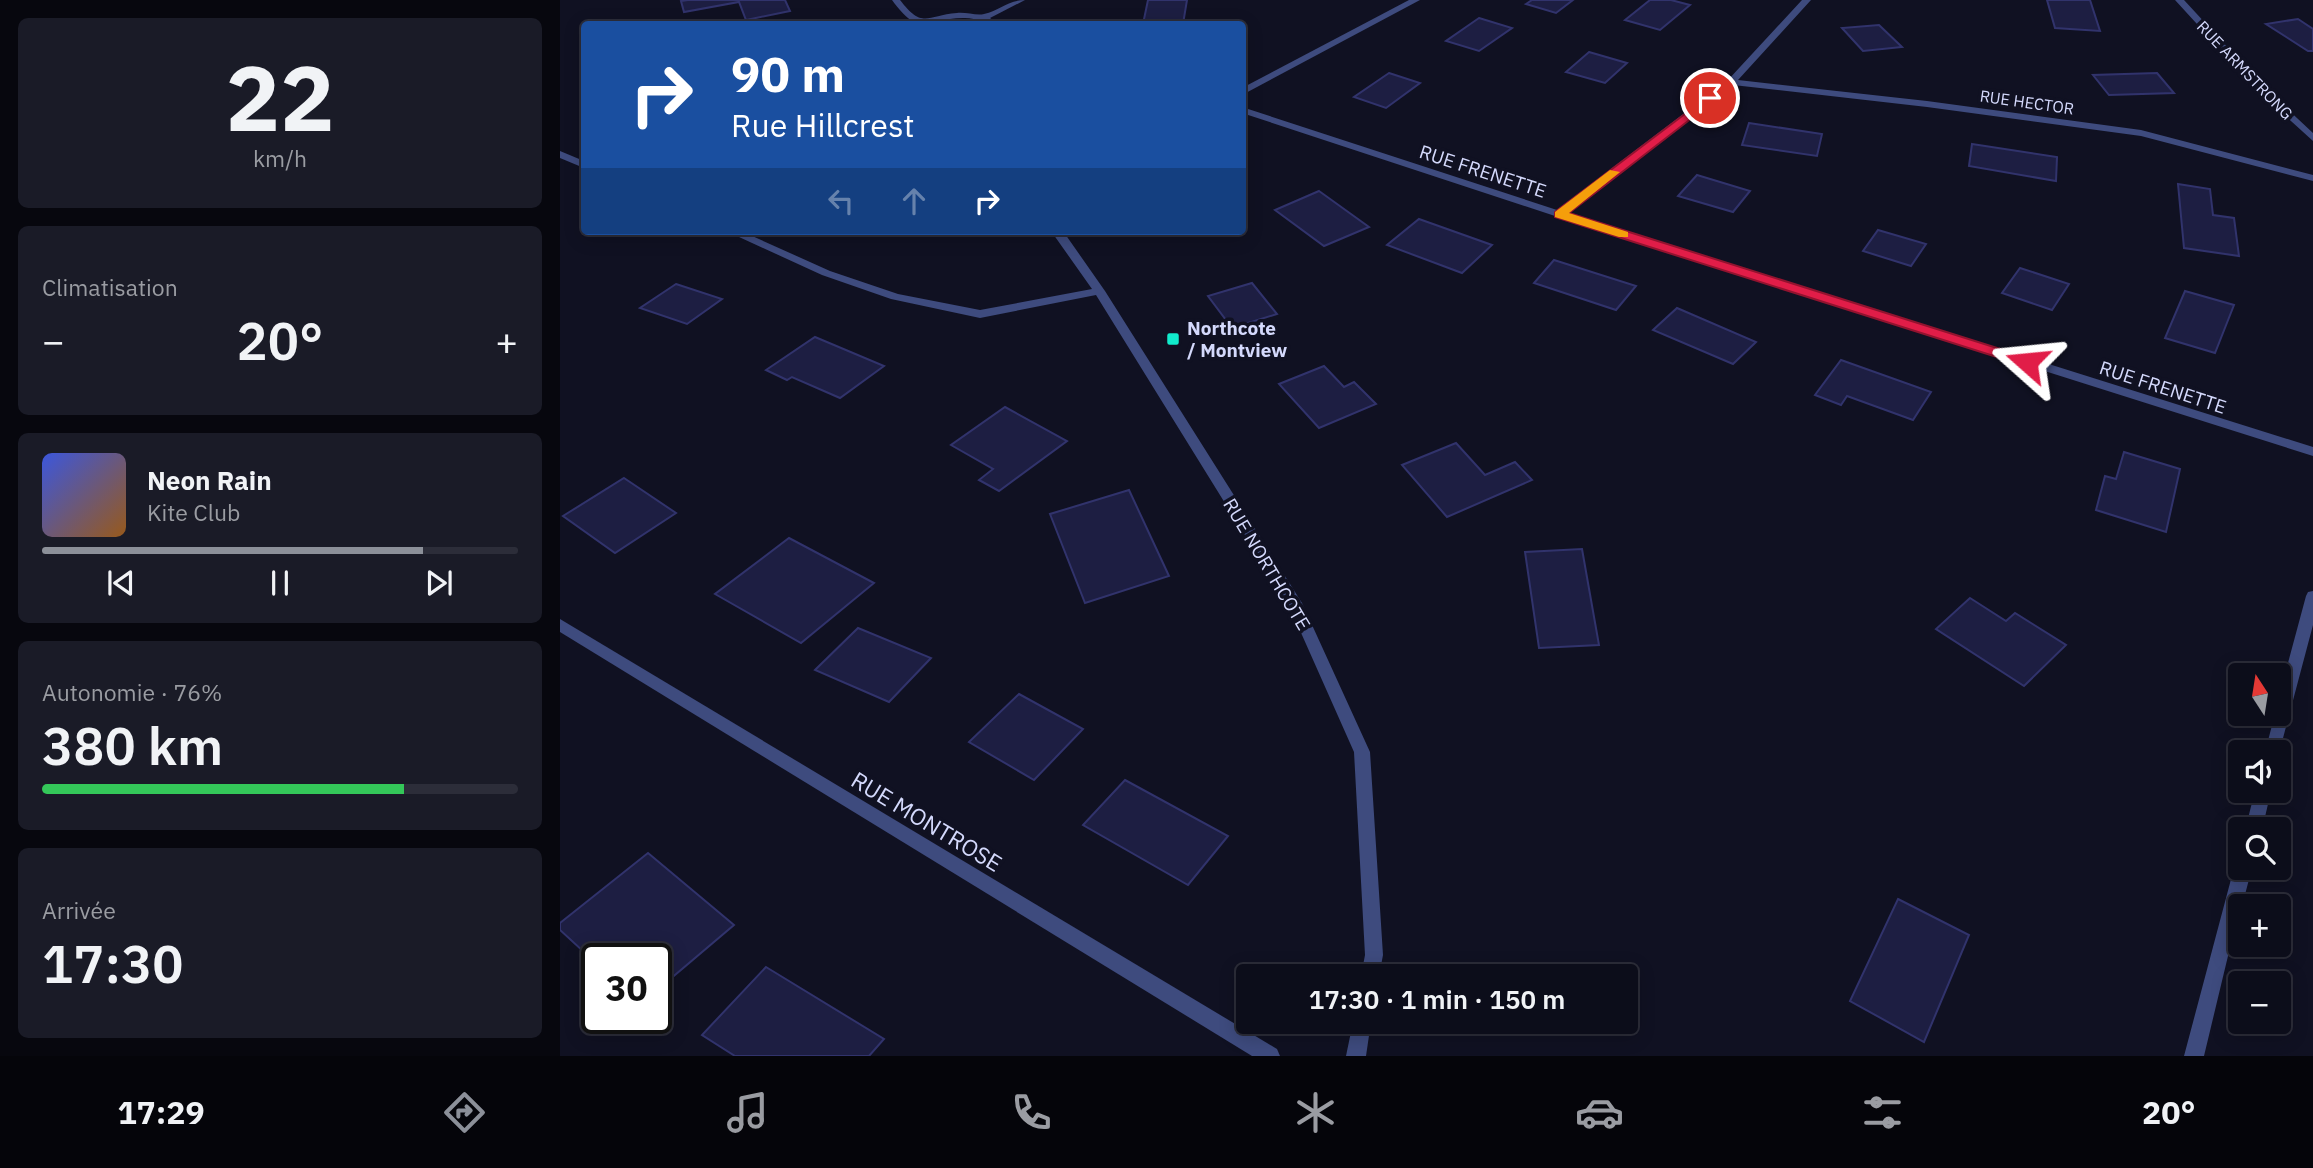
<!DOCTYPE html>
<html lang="fr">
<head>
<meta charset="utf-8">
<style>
	:root { --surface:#0c0d1a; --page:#1a1b27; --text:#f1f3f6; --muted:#9a9ca2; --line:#2c2d39; --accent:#8c9099 }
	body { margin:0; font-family:"IBM Plex Sans",sans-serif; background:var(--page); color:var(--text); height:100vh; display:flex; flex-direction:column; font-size:26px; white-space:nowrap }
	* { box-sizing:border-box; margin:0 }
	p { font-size:23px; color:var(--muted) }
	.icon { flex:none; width:38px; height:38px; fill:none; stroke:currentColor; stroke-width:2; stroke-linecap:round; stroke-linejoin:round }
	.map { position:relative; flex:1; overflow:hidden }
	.details { display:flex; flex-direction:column; gap:18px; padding:18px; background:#07070e; width:560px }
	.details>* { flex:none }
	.hud { position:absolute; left:21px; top:21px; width:665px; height:214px; border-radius:7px; box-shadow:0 4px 18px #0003,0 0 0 2px var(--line); background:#1a4fa0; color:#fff; overflow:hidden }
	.needle { width:46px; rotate:348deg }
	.controls { position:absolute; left:1668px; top:663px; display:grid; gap:14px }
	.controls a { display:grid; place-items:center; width:63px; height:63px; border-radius:7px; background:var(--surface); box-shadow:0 4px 18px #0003,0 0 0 2px var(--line); font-size:35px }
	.speed { position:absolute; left:21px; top:943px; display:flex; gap:14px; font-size:35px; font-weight:700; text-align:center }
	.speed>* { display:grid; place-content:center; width:91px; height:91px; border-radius:50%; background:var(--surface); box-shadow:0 4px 18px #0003,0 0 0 2px var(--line); line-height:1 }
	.speed .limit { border:4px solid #111; border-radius:10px; background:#fff; color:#111 }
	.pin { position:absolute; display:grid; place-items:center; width:60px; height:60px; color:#fff; margin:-30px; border:4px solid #fff; border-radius:50%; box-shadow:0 2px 7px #0007 }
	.me { position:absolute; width:77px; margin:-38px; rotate:288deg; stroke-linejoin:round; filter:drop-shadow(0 0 5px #0008) }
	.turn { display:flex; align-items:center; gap:24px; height:147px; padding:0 35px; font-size:32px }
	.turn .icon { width:91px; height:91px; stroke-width:2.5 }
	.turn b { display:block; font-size:49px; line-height:60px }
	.lanes { display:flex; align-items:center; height:66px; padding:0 35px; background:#0003; justify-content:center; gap:35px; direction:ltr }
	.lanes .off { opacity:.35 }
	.big { font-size:52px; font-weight:600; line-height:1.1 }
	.details .widget { flex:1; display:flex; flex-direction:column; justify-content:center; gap:10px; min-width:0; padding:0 24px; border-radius:10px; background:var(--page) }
	.details .dial { align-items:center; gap:0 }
	.dial b { font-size:91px; line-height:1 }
	.song { display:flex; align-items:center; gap:21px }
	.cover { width:84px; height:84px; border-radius:10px; background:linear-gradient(135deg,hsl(230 70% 55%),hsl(30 70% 35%)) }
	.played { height:7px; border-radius:4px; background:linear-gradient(90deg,var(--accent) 80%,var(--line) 80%) }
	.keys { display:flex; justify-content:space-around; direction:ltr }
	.heat { display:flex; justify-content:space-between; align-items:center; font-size:38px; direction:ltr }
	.charge { height:10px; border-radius:5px; background:linear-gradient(90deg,#34c759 76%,var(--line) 0) }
	.trip { position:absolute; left:676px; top:964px; width:402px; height:70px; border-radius:7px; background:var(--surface); box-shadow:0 4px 18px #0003,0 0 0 2px var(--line); font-weight:600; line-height:70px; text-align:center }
	.dock { display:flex; height:112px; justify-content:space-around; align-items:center; background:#05050a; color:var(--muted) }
	.dock .icon { width:49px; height:49px }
	.dock .active { color:var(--accent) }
	.dock b { font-size:32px; color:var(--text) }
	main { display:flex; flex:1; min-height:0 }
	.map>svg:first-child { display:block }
</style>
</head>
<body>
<main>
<section class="details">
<div class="widget dial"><b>22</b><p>km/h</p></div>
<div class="widget"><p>Climatisation</p>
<div class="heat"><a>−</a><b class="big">20°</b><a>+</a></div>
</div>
<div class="widget">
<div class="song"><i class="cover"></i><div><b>Neon Rain</b><p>Kite Club</p></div></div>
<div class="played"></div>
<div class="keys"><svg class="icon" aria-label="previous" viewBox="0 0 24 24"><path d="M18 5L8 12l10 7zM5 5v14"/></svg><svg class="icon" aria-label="pause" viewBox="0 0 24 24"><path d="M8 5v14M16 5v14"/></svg><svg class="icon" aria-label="next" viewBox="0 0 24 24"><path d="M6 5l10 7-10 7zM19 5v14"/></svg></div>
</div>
<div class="widget"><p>Autonomie · 76%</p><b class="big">380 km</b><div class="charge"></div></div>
<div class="widget"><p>Arrivée</p><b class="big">17:30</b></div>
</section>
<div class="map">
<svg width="1753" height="1056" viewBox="0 0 1753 1056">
	<rect width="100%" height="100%" fill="#101122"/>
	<g fill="#1d1e42" stroke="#31336c" stroke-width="2">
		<path d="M128 0H225L230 11 186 20 179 2 124 12 121 1Z"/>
		<path d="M588 0H627L623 24H583Z"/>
		<path d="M972 0H1013L996 13 966 4Z"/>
		<path d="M1090 0H1111L1130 5 1100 30 1065 20Z"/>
		<path d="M1487 0H1530L1540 31 1495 28Z"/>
		<path d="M919 18 952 28 919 51 886 41Z"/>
		<path d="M1738 19 1753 29V51H1748L1706 24Z"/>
		<path d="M1319 25 1342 47 1303 51 1282 28Z"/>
		<path d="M1029 52 1067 63 1045 83 1006 72Z"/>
		<path d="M829 73 860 83 826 108 794 97Z"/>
		<path d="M1597 73 1614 93 1549 95 1533 75Z"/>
		<path d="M1189 123 1262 134 1257 156 1182 145Z"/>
		<path d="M1412 144 1497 157 1496 181 1409 166Z"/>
		<path d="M1137 175 1190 191 1173 212 1118 196Z"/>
		<path d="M1618 184 1650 189 1653 215 1674 218 1679 256 1624 248Z"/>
		<path d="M759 191 809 227 764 246 715 210Z"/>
		<path d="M859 219 932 245 902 273 827 245Z"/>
		<path d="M1318 230 1366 244 1351 266 1303 251Z"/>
		<path d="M994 260 1076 286 1056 310 974 283Z"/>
		<path d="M1460 268 1509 284 1492 310 1442 293Z"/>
		<path d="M692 283 717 314 672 328 648 296Z"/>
		<path d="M116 284 162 299 127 324 80 308Z"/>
		<path d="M1625 291 1674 305 1655 353 1605 338Z"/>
		<path d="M1117 308 1196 342 1173 364 1093 330Z"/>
		<path d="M255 337 324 366 280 398 232 377 227 380 206 370Z"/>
		<path d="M1281 360 1371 392 1353 420 1287 396 1281 405 1255 395Z"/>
		<path d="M764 366 784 387 794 382 816 404 759 428 719 384Z"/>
		<path d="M445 407 507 441 439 491 419 480 433 469 391 445Z"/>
		<path d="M896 443 925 475 955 462 972 480 887 517 842 465Z"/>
		<path d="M1564 452 1620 469 1606 532 1536 510 1545 476 1556 479Z"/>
		<path d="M64 478 116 513 55 553 3 516Z"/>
		<path d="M569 490 609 576 525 603 490 514Z"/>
		<path d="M229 538 314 583 241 643 155 594Z"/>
		<path d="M1022 549 1039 645 979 648 965 552Z"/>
		<path d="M1410 598 1446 621 1455 613 1506 645 1464 686 1376 629Z"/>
		<path d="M298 628 371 658 329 702 255 670Z"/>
		<path d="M459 694 523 729 474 780 409 742Z"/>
		<path d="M565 780 668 836 628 885 523 825Z"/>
		<path d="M88 853 174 925 96 991V959H37V964L0 930V923Z"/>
		<path d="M1338 899 1409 935 1364 1042 1290 1001Z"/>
		<path d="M206 967 324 1039 309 1056H175L142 1035Z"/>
	</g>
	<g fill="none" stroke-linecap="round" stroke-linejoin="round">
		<g fill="#3e4b7e" fill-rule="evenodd">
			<path d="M332 0H340C363 30 367 15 397 13 406 12 417 16 424 14 440 10 449 0 465 0L430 18 438 24C426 24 417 18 405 18 367 17 362 41 332 0Z"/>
			<path d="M849 0H860L682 95V88Z"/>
			<path d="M1242 0H1251L1178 80 1367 101 1581 130 1753 175V181L1581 136 1367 107 1173 85 1007 213 1753 447V456L995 216 682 113V107L997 210 1168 80Z"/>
			<path d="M1615 0H1624L1707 90 1753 133V141L1701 94Z"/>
			<path d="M0 151 24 161V168L0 158Z"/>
			<path d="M166 231H181L270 271 338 294 420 310 532 289 491 231H503L545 291 742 603 810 752 823 955 819 976H801L805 955 794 752 730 608 536 295 420 318 331 299 262 275Z"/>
			<path d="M1753 591V625L1718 757V752H1705L1715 714H1718V700L1746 596 1748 592Z"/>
			<path d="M0 619 717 1049 720 1056H692L0 632Z"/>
			<path d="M1695 791H1711L1702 830H1685Z"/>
			<path d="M1680 861V868H1692L1682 906H1680L1644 1056H1624L1674 868Z"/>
			<path d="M793 1022H811L806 1056H786Z"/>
		</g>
	</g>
	<path fill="#e11d48" stroke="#92132f" stroke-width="2" d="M1150 95 1155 98 1154 101 1009 213 1472 359V365H1462L995 217V212Z"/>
	<path fill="#f59e0b" d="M1050 170 1060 172 1009 213 1068 232V237H1059L995 217V212Z"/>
	<rect fill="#11ebcc" stroke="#101122" stroke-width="2.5" x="606" y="332" width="14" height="14" rx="3.5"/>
	<g text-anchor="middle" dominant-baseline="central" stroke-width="7" stroke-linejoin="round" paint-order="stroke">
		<g font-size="16" fill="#d4d9fc" stroke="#101122">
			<text transform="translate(1685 70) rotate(46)">RUE ARMSTRONG</text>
			<text transform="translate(1467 102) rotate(8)">RUE HECTOR</text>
		</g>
		<g font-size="19" fill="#d4d9fc" stroke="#101122">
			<text transform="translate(923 171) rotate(18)">RUE FRENETTE</text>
			<text transform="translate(1603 387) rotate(18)">RUE FRENETTE</text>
			<text transform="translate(707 564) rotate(59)">RUE NORTHCOTE</text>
		</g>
		<g font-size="19" font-weight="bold" fill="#d4d9fc" stroke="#101122" text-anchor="start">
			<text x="627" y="328">Northcote<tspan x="627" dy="22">/ Montview</tspan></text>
		</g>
		<g font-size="23" fill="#d4d9fc" stroke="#101122">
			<text transform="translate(367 821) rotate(31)">RUE MONTROSE</text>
		</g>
	</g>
</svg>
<div class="controls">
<a><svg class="needle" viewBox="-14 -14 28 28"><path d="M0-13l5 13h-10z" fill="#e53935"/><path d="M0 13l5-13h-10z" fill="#9a9ca2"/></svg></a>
<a><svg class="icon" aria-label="sound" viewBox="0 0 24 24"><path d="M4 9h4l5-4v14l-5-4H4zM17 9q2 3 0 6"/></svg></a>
<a><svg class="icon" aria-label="search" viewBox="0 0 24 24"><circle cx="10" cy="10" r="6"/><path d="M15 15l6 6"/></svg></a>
<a>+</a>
<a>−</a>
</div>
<div class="speed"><div class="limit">30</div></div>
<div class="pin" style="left:1150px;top:98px;background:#d93025"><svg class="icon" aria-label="arrive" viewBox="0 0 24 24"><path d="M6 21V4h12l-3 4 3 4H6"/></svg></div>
<svg class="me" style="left:1467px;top:362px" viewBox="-20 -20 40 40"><path d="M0-17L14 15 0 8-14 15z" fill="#e11d48" stroke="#fff" stroke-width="4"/></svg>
<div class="trip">17:30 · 1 min · 150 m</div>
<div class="hud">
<div class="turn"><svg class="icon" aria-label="right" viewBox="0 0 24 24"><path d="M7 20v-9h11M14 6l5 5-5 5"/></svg><div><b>90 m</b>Rue Hillcrest</div></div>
<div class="lanes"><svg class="icon off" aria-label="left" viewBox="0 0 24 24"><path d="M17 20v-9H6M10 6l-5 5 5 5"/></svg><svg class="icon off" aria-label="ahead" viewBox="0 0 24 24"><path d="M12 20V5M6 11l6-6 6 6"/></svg><svg class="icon" aria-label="right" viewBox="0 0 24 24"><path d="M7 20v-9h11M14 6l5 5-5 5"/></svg></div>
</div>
</div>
</main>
<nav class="dock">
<b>17:29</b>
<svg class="icon active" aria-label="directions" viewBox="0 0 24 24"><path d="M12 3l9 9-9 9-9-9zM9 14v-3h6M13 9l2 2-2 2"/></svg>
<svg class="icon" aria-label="music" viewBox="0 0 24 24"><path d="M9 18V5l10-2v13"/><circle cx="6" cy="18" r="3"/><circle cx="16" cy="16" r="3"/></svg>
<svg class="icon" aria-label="phone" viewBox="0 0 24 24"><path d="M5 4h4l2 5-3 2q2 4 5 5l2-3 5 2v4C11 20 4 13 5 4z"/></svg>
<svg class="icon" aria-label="climate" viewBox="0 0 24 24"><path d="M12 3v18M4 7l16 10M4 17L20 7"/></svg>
<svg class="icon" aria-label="car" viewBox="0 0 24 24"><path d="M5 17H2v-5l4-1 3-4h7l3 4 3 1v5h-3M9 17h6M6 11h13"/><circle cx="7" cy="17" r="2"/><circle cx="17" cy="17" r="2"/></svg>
<svg class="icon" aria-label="filters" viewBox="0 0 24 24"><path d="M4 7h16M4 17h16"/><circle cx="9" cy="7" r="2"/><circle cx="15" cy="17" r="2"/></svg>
<b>20°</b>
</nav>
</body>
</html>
